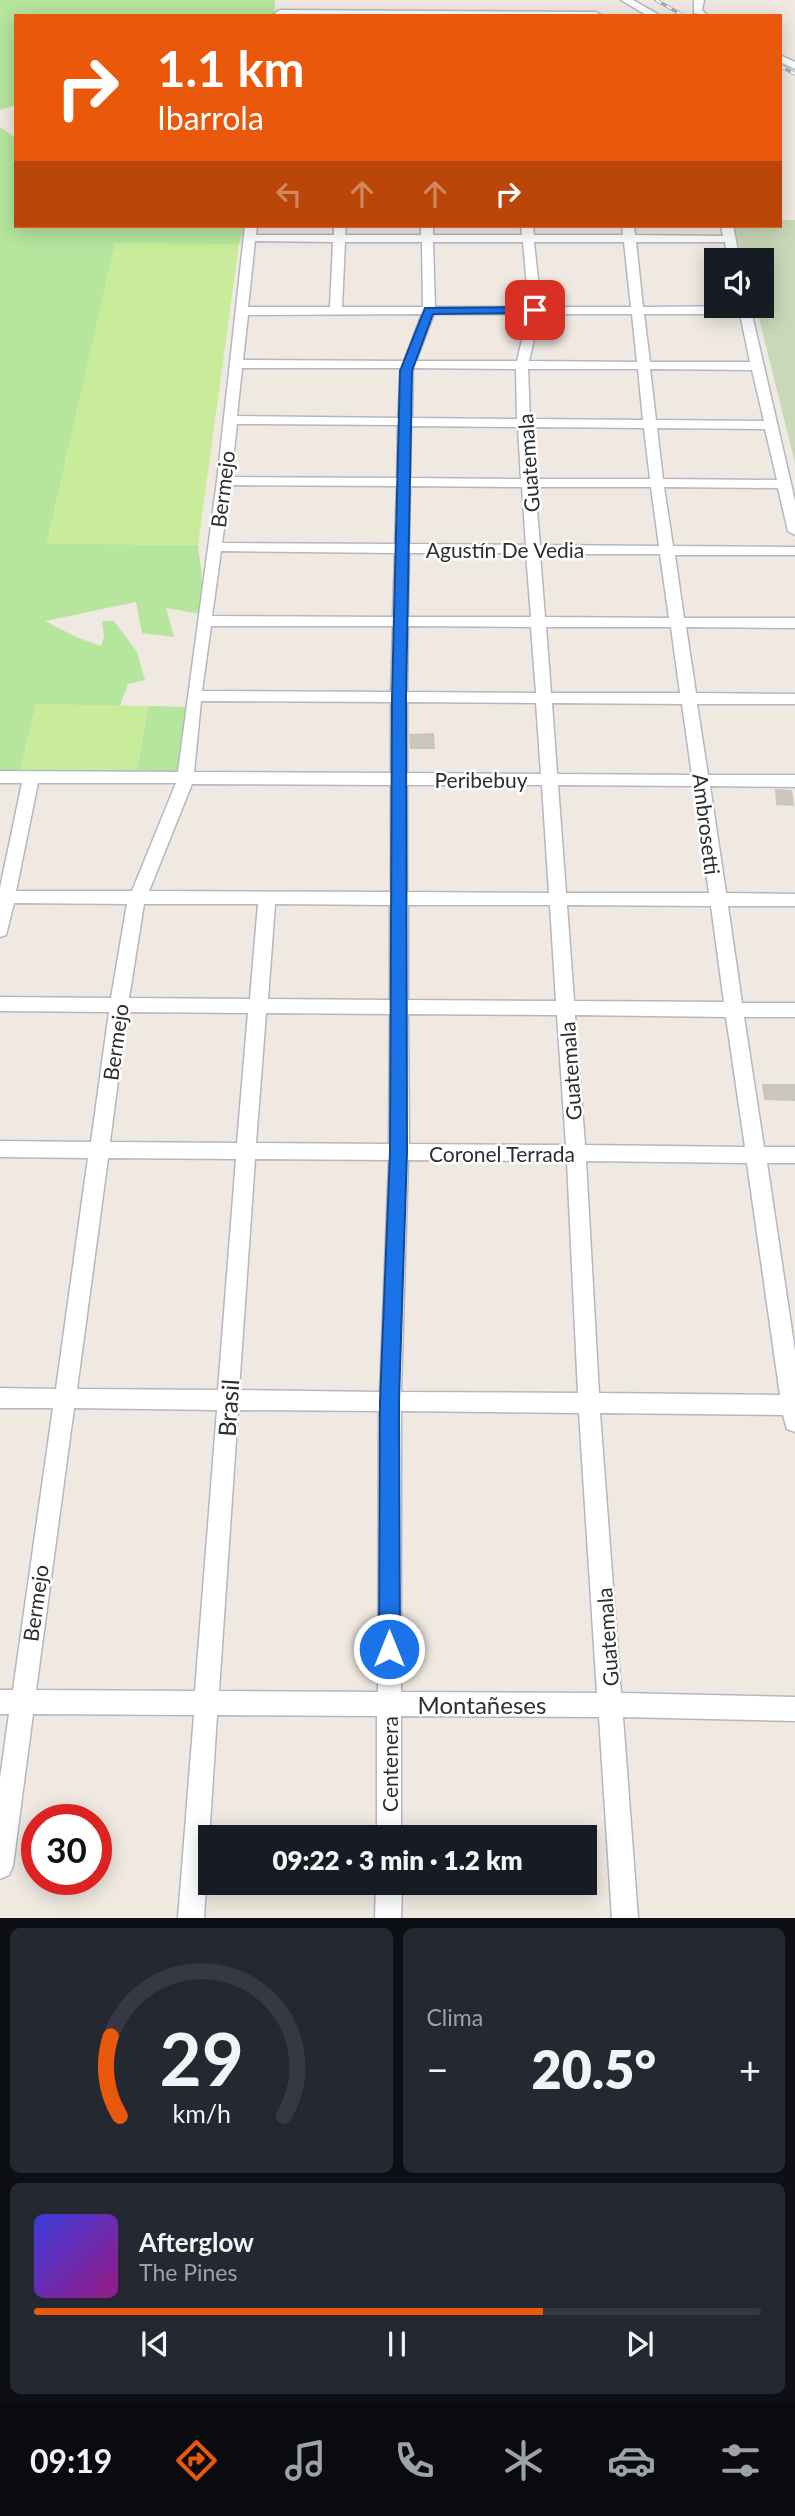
<!DOCTYPE html>
<html lang="es">
<head>
<meta charset="utf-8">
<style>
	:root { --surface:#171b24; --page:#242831; --text:#f1f3f6; --muted:#9ea1a6; --line:#363941; --accent:#ea580c }
	body { margin:0; font-family:Lato,sans-serif; background:var(--page); color:var(--text); height:100vh; display:flex; flex-direction:column; font-size:26px; white-space:nowrap }
	* { box-sizing:border-box; margin:0 }
	p { font-size:23px; color:var(--muted) }
	.icon { flex:none; width:38px; height:38px; fill:none; stroke:currentColor; stroke-width:2; stroke-linecap:round; stroke-linejoin:round }
	.map { position:relative; height:1918px; overflow:hidden }
	.side { display:flex; flex-direction:column; gap:10px; padding:10px; background:#0d0f14; flex:1 }
	.side>* { flex:none }
	.banner { position:absolute; left:14px; top:14px; width:768px; height:214px; border-radius:0px; box-shadow:0 4px 18px #0003; background:#ea580c; color:#fff; overflow:hidden }
	.fabs { position:absolute; left:704px; top:248px; display:grid; gap:14px }
	.fabs a { display:grid; place-items:center; width:70px; height:70px; border-radius:0px; background:var(--surface); box-shadow:0 4px 18px #0003; font-size:35px }
	.speed { position:absolute; left:21px; top:1804px; display:flex; gap:14px; font-size:35px; font-weight:700; text-align:center }
	.speed>* { display:grid; place-content:center; width:91px; height:91px; border-radius:50%; background:var(--surface); box-shadow:0 4px 18px #0003; line-height:1 }
	.speed .limit { border:10px solid #d22; background:#fff; color:#111 }
	.pin { position:absolute; display:grid; place-items:center; width:60px; height:60px; color:#fff; margin:-30px; border-radius:14px; box-shadow:0 4px 10px #0006 }
	.me { position:absolute; width:77px; margin:-38px; rotate:0deg; stroke-linejoin:round; filter:drop-shadow(0 0 5px #0008) }
	.turn { display:flex; align-items:center; gap:24px; height:147px; padding:0 28px; font-size:32px }
	.turn .icon { width:91px; height:91px; stroke-width:2.5 }
	.turn b { display:block; font-size:49px; line-height:60px }
	.lanes { display:flex; align-items:center; height:66px; padding:0 28px; background:#0003; justify-content:center; gap:35px; direction:ltr }
	.lanes .off { opacity:.35 }
	.big { font-size:52px; font-weight:800; line-height:1.1 }
	.side .tile { flex:1; display:flex; flex-direction:column; justify-content:center; gap:10px; min-width:0; padding:0 24px; border-radius:10px; background:var(--page) }
	.side .dial { align-items:center; gap:0 }
	.dial svg { height:182px; overflow:visible; fill:none; stroke:var(--line); stroke-width:7; stroke-linecap:round; text-anchor:middle }
	.dial text { fill:var(--text); stroke:none }
	.song { display:flex; align-items:center; gap:21px }
	.cover { width:84px; height:84px; border-radius:10px; background:linear-gradient(135deg,hsl(240 70% 55%),hsl(310 70% 35%)) }
	.played { height:7px; border-radius:4px; background:linear-gradient(90deg,var(--accent) 70%,var(--line) 70%) }
	.keys { display:flex; justify-content:space-around; direction:ltr }
	.heat { display:flex; justify-content:space-between; align-items:center; font-size:38px; direction:ltr }
	.side .tiles { flex:1; display:grid; gap:10px; grid-template-columns:1fr 1fr }
	.tile:last-child { grid-column:span 2 }
	.trip { position:absolute; left:198px; top:1825px; width:399px; height:70px; border-radius:0px; background:var(--surface); box-shadow:0 4px 18px #0003; font-weight:800; line-height:70px; text-align:center }
	.menu { display:flex; height:112px; justify-content:space-around; align-items:center; background:#090b0e; color:var(--muted) }
	.menu .icon { width:49px; height:49px }
	.menu .current { color:var(--accent) }
	.menu b { font-size:32px; color:var(--text) }
	.map>svg:first-child { display:block }
</style>
</head>
<body>
<div class="map">
<svg width="795" height="1918" viewBox="0 0 795 1918">
	<rect width="100%" height="100%" fill="#efe9e1"/>
	<g fill="#b6e59e">
		<path d="M0 0H275L274 16H16V105L0 110Z"/>
		<path d="M0 127 16 138V226H245L239 244H115L47 543 198 545 203 586 201 614 166 608 174 637 142 633 136 602 45 621 76 637 101 646 104 637 102 621H114L137 652 145 680 128 684 120 706 36 704 20 772H0Z"/>
		<path d="M148 706 188 707 178 775 136 774Z"/>
	</g>
	<path fill="#c8d9b8" d="M781 220H795V463L756 306H761V261H744L733 226H780Z"/>
	<g fill="#c9ec9a">
		<path d="M115 243 239 244 198 545 47 544Z"/>
		<path d="M36 704 148 706 136 774 20 772Z"/>
	</g>
	<g fill="#cbc7bf" stroke="#cbc5ba" stroke-width="2">
		<path d="M433 734 434 748H411L410 735Z"/>
		<path d="M776 790 791 791 793 805 777 804Z"/>
		<path d="M763 1085H795V1100L765 1099Z"/>
	</g>
	<g fill="none" stroke-linecap="round" stroke-linejoin="round">
		<defs>
			<g id="minor">
				<path d="M621 0H633L661 16H648Z"/>
				<path d="M694 0H704L702 10 708 16 694 13Z"/>
				<path d="M280 10 596 12 601 15H277L275 13Z"/>
				<path d="M780 55 795 62V69L780 62Z"/>
				<path d="M245 226H257L256 235H334V226H346L345 235H421V226H433V235H522L521 226H533L534 235H623L622 226H634L635 235 723 236 721 226H733L740 261H728L725 242H636L643 307 750 306 795 501V535L788 531 778 488 664 487 673 546 795 547V555H675L684 618H795V628L686 627 696 693 795 694V704H697L708 775H795V787L710 786 726 893 795 894V906H728L742 1003H795V1017H744L764 1147H795V1163H767L795 1351V1432L787 1429 783 1415 600 1413 621 1693 795 1697V1721L623 1717 638 1918H612L599 1717 401 1716V1838H377V1716L217 1715 204 1918H178L194 1715 33 1714 13 1866 9 1875 0 1879V1778L9 1714H0V1690H13L53 1408H0V1388L56 1389 88 1158 0 1157V1141L91 1142 109 1012 0 1011V997L111 998 127 904 14 903 6 935 0 937V888L22 783H0V771L178 772 217 481ZM255 241 333 242 330 307H248ZM345 242H422L423 307H342ZM433 242H523L529 307H435ZM534 242H624L631 307H541ZM422 314 404 361 243 360 248 315ZM434 314H528L517 361H416ZM540 314H632L637 362 529 361ZM644 314H740L750 362H650ZM242 368H401L398 418 237 416ZM413 368 516 369 517 419 412 418ZM528 369H638L643 420 530 419ZM650 369 752 370 764 421 656 420ZM237 424 398 425 397 478 231 477ZM411 426 518 427 521 479 410 478ZM531 427 644 428 650 479H535ZM657 428 765 429 777 480 663 479ZM230 485 397 486 395 544 222 543ZM410 486 522 487 526 545 409 544ZM535 487H651L659 546 540 545ZM221 551 395 553 393 617 212 616ZM409 553H526L531 617H408ZM540 554H660L669 618 545 617ZM211 626H393L391 692 202 691ZM408 626 531 627 536 693 407 692ZM546 627H671L680 693H551ZM201 701 391 702V773L194 772ZM407 702 536 703 541 774 407 773ZM552 703 682 704 692 775 557 774ZM38 783H176L132 891H16ZM192 784 391 785V892L149 891ZM407 785H542L549 893 407 892ZM558 785 694 786 709 893H566ZM144 904H258L250 999 129 998ZM275 904 390 905V1000L268 999ZM408 905H550L556 1001 408 1000ZM567 905 711 906 724 1002 574 1001ZM127 1012 248 1013 237 1143 110 1142ZM266 1013 390 1014 389 1144 256 1143ZM408 1014 557 1015 566 1145 409 1144ZM575 1015 726 1017 745 1147 585 1145ZM108 1158 236 1159 218 1390 77 1389ZM255 1159 389 1160 380 1392 239 1390ZM408 1160 567 1161 578 1393 401 1392ZM586 1161 747 1163 780 1395 599 1393ZM74 1408 217 1410 195 1691 36 1690ZM238 1410 379 1411 378 1692 219 1691ZM401 1411 579 1413 597 1693 401 1692Z"/>
				<path d="M376 1883H402L401 1918H375Z"/>
			</g>
		</defs>
		<use href="#minor" stroke="#b4b7c1" stroke-width="3"/>
		<use href="#minor" fill="#fff" fill-rule="evenodd"/>
		<defs>
			<g id="rail">
				<path d="M656 0 684 16"/>
				<path d="M780 66 795 74"/>
			</g>
		</defs>
		<use href="#rail" stroke="#a3a6b8" stroke-width="3.5"/>
		<use href="#rail" stroke="#fff" stroke-width="2" stroke-dasharray="6" stroke-linecap="butt"/>
	</g>
	<path fill="#1a73e8" stroke="#114b97" stroke-width="2" d="M535 307 540 310 539 313 433 314 412 371 406 697 407 1152 399 1401 400 1649 397 1656 389 1659 382 1656 379 1649 380 1401 390 1152 392 697 400 371 425 308Z"/>
	<g text-anchor="middle" dominant-baseline="central" stroke-width="5" stroke-linejoin="round" paint-order="stroke">
		<g font-size="21" fill="#2e2e2e" stroke="#fff">
			<text transform="translate(528 463) rotate(-94)">Guatemala</text>
			<text transform="translate(222 489) rotate(-83)">Bermejo</text>
			<text x="505" y="549">Agustín De Vedia</text>
			<text x="481" y="779">Peribebuy</text>
			<text transform="translate(707 824) rotate(83)">Ambrosetti</text>
			<text transform="translate(115 1042) rotate(-82)">Bermejo</text>
			<text transform="translate(570 1071) rotate(-94)">Guatemala</text>
			<text x="502" y="1153">Coronel Terrada</text>
			<text transform="translate(35 1603) rotate(-82)">Bermejo</text>
			<text transform="translate(607 1637) rotate(-94)">Guatemala</text>
			<text transform="translate(389 1764) rotate(-90)">Centenera</text>
		</g>
		<g font-size="24" fill="#2e2e2e" stroke="#fff">
			<text transform="translate(228 1408) rotate(-86)">Brasil</text>
			<text x="482" y="1704">Montañeses</text>
		</g>
	</g>
</svg>
<div class="fabs">
<a><svg class="icon" aria-label="sound" viewBox="0 0 24 24"><path d="M4 9h4l5-4v14l-5-4H4zM17 9q2 3 0 6"/></svg></a>
</div>
<div class="speed"><div class="limit">30</div></div>
<div class="pin" style="left:535px;top:310px;background:#d93025"><svg class="icon" aria-label="arrive" viewBox="0 0 24 24"><path d="M6 21V4h12l-3 4 3 4H6"/></svg></div>
<svg class="me" style="left:389px;top:1649px" viewBox="-20 -20 40 40"><circle r="17" fill="#1a73e8" stroke="#fff" stroke-width="3"/><path d="M0-11L8 9 0 5-8 9z" fill="#fff"/></svg>
<div class="trip">09:22 · 3 min · 1.2 km</div>
<div class="banner">
<div class="turn"><svg class="icon" aria-label="right" viewBox="0 0 24 24"><path d="M7 20v-9h11M14 6l5 5-5 5"/></svg><div><b>1.1 km</b>Ibarrola</div></div>
<div class="lanes"><svg class="icon off" aria-label="left" viewBox="0 0 24 24"><path d="M17 20v-9H6M10 6l-5 5 5 5"/></svg><svg class="icon off" aria-label="ahead" viewBox="0 0 24 24"><path d="M12 20V5M6 11l6-6 6 6"/></svg><svg class="icon off" aria-label="ahead" viewBox="0 0 24 24"><path d="M12 20V5M6 11l6-6 6 6"/></svg><svg class="icon" aria-label="right" viewBox="0 0 24 24"><path d="M7 20v-9h11M14 6l5 5-5 5"/></svg></div>
</div>
</div>
<section class="side">
<div class="tiles">
<div class="tile dial"><svg viewBox="0 0 100 80">
<path d="M14 69A42 42 0 1 1 86 69"/>
<path d="M14 69A42 42 0 0 1 10 34" stroke="#ea580c"/>
<text x="50" y="56" font-size="32" font-weight="700">29</text>
<text x="50" y="72" font-size="11">km/h</text>
</svg></div>
<div class="tile"><p>Clima</p>
<div class="heat"><a>−</a><b class="big">20.5°</b><a>+</a></div>
</div>
<div class="tile">
<div class="song"><i class="cover"></i><div><b>Afterglow</b><p>The Pines</p></div></div>
<div class="played"></div>
<div class="keys"><svg class="icon" aria-label="previous" viewBox="0 0 24 24"><path d="M18 5L8 12l10 7zM5 5v14"/></svg><svg class="icon" aria-label="pause" viewBox="0 0 24 24"><path d="M8 5v14M16 5v14"/></svg><svg class="icon" aria-label="next" viewBox="0 0 24 24"><path d="M6 5l10 7-10 7zM19 5v14"/></svg></div>
</div>
</div>
</section>
<nav class="menu">
<b>09:19</b>
<svg class="icon current" aria-label="directions" viewBox="0 0 24 24"><path d="M12 3l9 9-9 9-9-9zM9 14v-3h6M13 9l2 2-2 2"/></svg>
<svg class="icon" aria-label="music" viewBox="0 0 24 24"><path d="M9 18V5l10-2v13"/><circle cx="6" cy="18" r="3"/><circle cx="16" cy="16" r="3"/></svg>
<svg class="icon" aria-label="phone" viewBox="0 0 24 24"><path d="M5 4h4l2 5-3 2q2 4 5 5l2-3 5 2v4C11 20 4 13 5 4z"/></svg>
<svg class="icon" aria-label="climate" viewBox="0 0 24 24"><path d="M12 3v18M4 7l16 10M4 17L20 7"/></svg>
<svg class="icon" aria-label="car" viewBox="0 0 24 24"><path d="M5 17H2v-5l4-1 3-4h7l3 4 3 1v5h-3M9 17h6M6 11h13"/><circle cx="7" cy="17" r="2"/><circle cx="17" cy="17" r="2"/></svg>
<svg class="icon" aria-label="filters" viewBox="0 0 24 24"><path d="M4 7h16M4 17h16"/><circle cx="9" cy="7" r="2"/><circle cx="15" cy="17" r="2"/></svg>
</nav>
</body>
</html>
